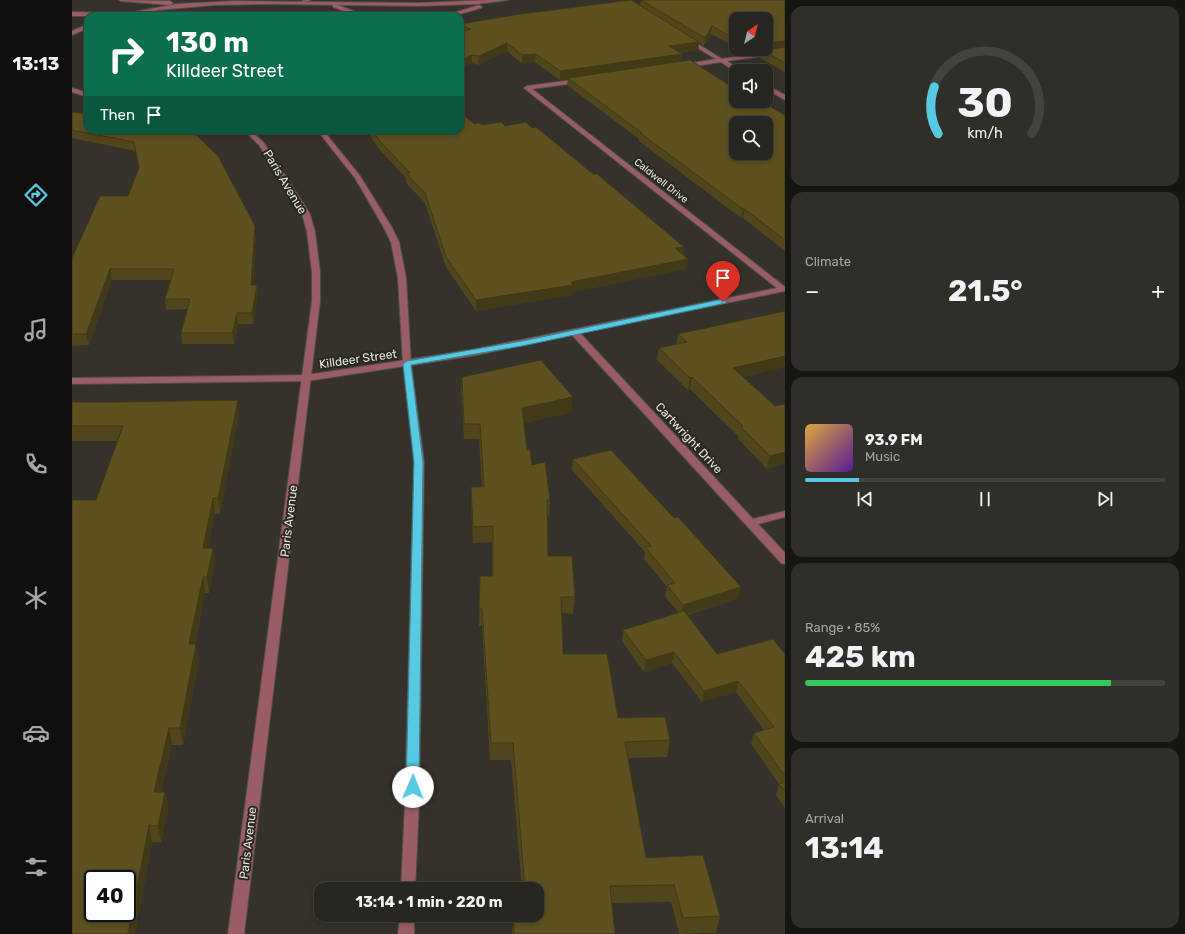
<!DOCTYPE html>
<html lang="en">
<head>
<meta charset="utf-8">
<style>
	:root { --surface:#272620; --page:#2f2e29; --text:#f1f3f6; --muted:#a4a5a5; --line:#43433e; --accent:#58c9e3 }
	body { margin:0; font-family:Rubik,sans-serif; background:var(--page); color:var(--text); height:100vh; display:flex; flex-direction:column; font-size:15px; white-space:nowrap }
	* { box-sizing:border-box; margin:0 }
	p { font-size:13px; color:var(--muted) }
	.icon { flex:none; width:22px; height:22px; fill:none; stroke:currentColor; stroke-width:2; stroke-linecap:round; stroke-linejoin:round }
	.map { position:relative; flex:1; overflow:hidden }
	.panel { display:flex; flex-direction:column; gap:6px; padding:6px; background:#151512; width:400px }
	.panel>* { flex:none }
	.hud { position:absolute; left:12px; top:12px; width:380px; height:122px; border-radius:12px; box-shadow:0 2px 6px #0003,0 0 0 1px var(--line); background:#0b6e4f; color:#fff; overflow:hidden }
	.needle { width:26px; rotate:35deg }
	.fabs { position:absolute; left:657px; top:12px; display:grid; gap:8px }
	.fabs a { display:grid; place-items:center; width:44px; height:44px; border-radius:8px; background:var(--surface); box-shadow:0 2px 6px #0003,0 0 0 1px var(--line); font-size:20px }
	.speed { position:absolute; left:12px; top:870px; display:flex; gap:8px; font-size:20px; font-weight:700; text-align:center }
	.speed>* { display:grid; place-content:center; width:52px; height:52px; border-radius:50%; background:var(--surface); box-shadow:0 2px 6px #0003,0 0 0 1px var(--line); line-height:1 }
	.speed .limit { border:2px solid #111; border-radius:6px; background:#fff; color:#111 }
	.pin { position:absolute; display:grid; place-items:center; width:34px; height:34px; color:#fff; margin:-41px -17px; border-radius:50% 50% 50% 0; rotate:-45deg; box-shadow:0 0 4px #0007 }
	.pin .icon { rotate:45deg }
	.me { position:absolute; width:44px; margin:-22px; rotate:1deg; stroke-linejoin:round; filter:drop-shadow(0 0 3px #0008) }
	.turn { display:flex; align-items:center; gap:14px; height:84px; padding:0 16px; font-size:18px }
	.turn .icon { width:52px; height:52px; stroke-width:2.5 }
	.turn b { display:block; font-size:28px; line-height:34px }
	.then { display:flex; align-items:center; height:38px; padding:0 16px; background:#0003; gap:8px; font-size:15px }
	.big { font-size:30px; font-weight:700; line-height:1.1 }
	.panel .widget { flex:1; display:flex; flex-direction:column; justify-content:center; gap:6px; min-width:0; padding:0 14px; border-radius:12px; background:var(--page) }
	.panel .dial { align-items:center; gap:0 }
	.dial svg { height:104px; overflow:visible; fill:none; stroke:var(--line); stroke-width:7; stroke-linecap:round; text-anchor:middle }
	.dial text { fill:var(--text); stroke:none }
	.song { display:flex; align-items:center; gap:12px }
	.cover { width:48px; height:48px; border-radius:6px; background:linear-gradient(135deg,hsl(40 70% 55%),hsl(270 70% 35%)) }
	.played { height:4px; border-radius:2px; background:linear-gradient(90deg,var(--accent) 15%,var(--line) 15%) }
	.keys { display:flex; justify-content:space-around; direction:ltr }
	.heat { display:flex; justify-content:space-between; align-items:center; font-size:22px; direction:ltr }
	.charge { height:6px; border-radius:3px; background:linear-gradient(90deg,#34c759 85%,var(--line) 0) }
	.trip { position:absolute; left:242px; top:882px; width:230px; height:40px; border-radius:12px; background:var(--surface); box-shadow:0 2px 6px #0003,0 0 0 1px var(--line); font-weight:700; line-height:40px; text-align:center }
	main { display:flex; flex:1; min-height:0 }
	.tabs { display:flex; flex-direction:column; width:72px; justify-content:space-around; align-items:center; background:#100f0d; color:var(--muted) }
	.tabs .icon { width:28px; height:28px }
	.tabs .active { color:var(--accent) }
	.tabs b { font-size:18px; color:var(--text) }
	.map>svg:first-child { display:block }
</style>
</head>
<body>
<main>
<nav class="tabs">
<b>13:13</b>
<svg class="icon active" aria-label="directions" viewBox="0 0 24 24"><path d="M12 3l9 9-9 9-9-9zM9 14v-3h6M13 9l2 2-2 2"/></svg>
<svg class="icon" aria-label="music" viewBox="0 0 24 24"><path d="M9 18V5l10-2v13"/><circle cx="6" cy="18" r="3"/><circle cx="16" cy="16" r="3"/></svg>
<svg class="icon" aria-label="phone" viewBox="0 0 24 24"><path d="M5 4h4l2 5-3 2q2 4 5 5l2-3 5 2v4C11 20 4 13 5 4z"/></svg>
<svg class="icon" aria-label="climate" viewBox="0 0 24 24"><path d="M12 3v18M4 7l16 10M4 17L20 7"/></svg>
<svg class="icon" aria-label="car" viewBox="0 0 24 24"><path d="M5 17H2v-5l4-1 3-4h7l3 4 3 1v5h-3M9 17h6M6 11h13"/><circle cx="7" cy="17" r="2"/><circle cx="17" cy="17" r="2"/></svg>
<svg class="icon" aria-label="filters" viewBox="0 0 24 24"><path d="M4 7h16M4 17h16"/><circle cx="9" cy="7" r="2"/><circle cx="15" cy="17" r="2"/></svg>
</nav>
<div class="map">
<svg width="713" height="934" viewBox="0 0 713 934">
	<rect width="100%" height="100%" fill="#34322a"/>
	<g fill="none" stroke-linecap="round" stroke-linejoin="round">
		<defs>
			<path id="service" d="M233 0H239L230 3V1Z"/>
			<g id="minor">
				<path d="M616 38 650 59 713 49V53L655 61 670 71 664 72 649 62 611 68 609 67V65L644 59 614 41 613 40Z"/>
				<path d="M508 79 510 80V82L460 89 713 287V291L508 333 681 519 713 511V517L686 524 713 553V564L709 563 500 335 399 356 235 381 0 384V378L235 375 399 350 705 288 452 88 455 86Z"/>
				<path d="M694 85 713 95V100L694 89Z"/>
			</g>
			<g id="tertiary">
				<path d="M47 0 98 1 101 3 98 5 49 1Z"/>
				<path d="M416 0H436L405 4 347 6 200 4 143 5 86 10 56 16H0V12L56 13 105 4 162 1 347 3Z"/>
				<path d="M263 4 292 15 293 16H285L261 7V5Z"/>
				<path d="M407 5 410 7 409 8 381 16H372Z"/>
				<path d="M16 24V28L0 35V31Z"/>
				<path d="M0 88 16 93V97L0 92Z"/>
				<path d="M168 130H176L181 133 192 143 238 214 243 232 248 272V301L172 934H156L240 301V272L235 232 230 214 187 145 177 135Z"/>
				<path d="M245 130H251L288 176 319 226 327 242 334 278 339 364 352 462 347 803 343 889H329L333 803 342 462 331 364 326 278 319 242 311 226 283 178Z"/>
				<path d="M328 915H342V934H326Z"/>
			</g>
		</defs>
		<use href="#service" stroke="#504e47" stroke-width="2"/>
		<use href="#minor" stroke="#504e47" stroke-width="2"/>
		<use href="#tertiary" stroke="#504e47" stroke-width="2"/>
		<use href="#service" fill="#9a5d66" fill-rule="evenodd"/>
		<use href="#minor" fill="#9a5d66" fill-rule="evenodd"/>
		<use href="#tertiary" fill="#9a5d66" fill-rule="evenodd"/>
	</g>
	<g fill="#51461b">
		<path d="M569 0H713V72L688 58 689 51 678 52 672 49H694L664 19V45H660L639 34 632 46 627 42 626 50 607 53 610 54 609 62 657 85 713 115V251L671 218H669L567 141V139L495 85 496 79 488 80 463 62 450 64 435 51 406 65 400 63 388 68V24L568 6Z"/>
		<path d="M0 112 119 130 184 236 181 285H185L186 295 181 324H166L162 344H110L109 333 115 309 94 310 93 299 98 280H40L17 345 0 346V258L56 196 67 169 64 151 0 138Z"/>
		<path d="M389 113 402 124 410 125 433 126 460 128 521 174 612 247 611 255 614 269 501 292V295L404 311 374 267 353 203 334 183V178L307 149 294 130H388Z"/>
		<path d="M606 334 713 367 671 377 703 406 713 404 695 469 666 439 667 437 618 389 616 390 585 360 587 348 605 344Z"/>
		<path d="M390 377 500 412 452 423 455 450 460 465 478 500 477 516H475L476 556 503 597 501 614 490 613 491 654 546 718 598 740 595 757 556 758 574 858 648 916 644 933 607 934 599 902 540 903 543 934H440L442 917 452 918V915H465V889H450L439 760H418L410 626H407L408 576H420V542L401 543 399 503V487H410L407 439H392L389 391Z"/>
		<path d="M166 400 167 415 148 514H143L136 548H141L143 563 137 593H133L123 644 127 661 111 745H100L89 792H93L96 809 89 842H80L63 934H0L24 500 46 441H0V402H51Z"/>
		<path d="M501 459 667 598 615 615 645 654H713V808L704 795 707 784 679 744 682 733 692 730 664 692 630 702 600 663 572 672 550 641 551 630 607 613 593 597 595 587 572 559 573 552 500 470Z"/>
	</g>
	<g fill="#423916">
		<path d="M640 26 639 34 632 46 633 38Z"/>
		<path d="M664 37V45H660L661 38Z"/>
		<path d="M713 41V48L690 50 689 51 678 52 679 49H694V43Z"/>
		<path d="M627 42 626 50 596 54 597 46Z"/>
		<path d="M435 43V51L406 65 407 56Z"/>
		<path d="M464 54 463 62 450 64V55Z"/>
		<path d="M610 54 609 63 496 78V79L488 80V71Z"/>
		<path d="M400 55V63L388 68V60Z"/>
		<path d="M671 209H673L671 218H669Z"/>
		<path d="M183 226 184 236 180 295 179 285Z"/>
		<path d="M612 247 611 257 603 248Z"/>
		<path d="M616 259 614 269 501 292V295L404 311V300Z"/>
		<path d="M38 269 40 280 17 345 14 334Z"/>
		<path d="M185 285 186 295 181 324 180 313Z"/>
		<path d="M165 313 166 324 162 344 160 333Z"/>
		<path d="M713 356V367L659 380 661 368Z"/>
		<path d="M620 377 618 389 616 390 618 378Z"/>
		<path d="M501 397 500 412 450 423V408Z"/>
		<path d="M166 400 167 415 148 514 146 498Z"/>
		<path d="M713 452V464L695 469 698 456Z"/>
		<path d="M141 498 143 514 133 563 131 548Z"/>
		<path d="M141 548 143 563 137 593 135 577Z"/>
		<path d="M131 577 133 593 119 661 117 644Z"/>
		<path d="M669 587 667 598 609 616 611 605Z"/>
		<path d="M124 644 127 661 111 745 108 728Z"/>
		<path d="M602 652 600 663 572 672 574 660Z"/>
		<path d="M666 681 664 692 630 702 632 691Z"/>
		<path d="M97 728 100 745 85 808 82 792Z"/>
		<path d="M93 792 96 809 89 842 86 826Z"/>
		<path d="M77 825 80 842 63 934H56Z"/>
	</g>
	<g fill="#5e511f" stroke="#423916" fill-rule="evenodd">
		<path d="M559 0 627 42 597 46 610 54 488 71 464 54 450 55 435 43 407 56 400 55 388 60V32L399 29 388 25V24L449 14Z"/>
		<path d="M569 0H713V41L694 43V19H664V37L661 38 640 26 633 38Z"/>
		<path d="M713 47V63L690 50Z"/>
		<path d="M618 60 657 85 659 84 664 87V101H688L713 115V240L673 209H671L568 133H570L496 78ZM664 123H694V153H664Z"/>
		<path d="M388 111 389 113 402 124 407 123 410 125 429 122 433 126 454 122 460 128 464 127 521 174H525L612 247 603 248 616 259 499 282 501 285 404 300 374 257 353 193 334 173H338L307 140 300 130H388Z"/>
		<path d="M0 112 16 114V130H119L146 156 183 226 179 285H185L180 313H165L160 333H109L118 299H93L102 269H38L14 334H0V258L28 196H56L67 168 62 142 0 130Z"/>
		<path d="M713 311V356L661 368 703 406 713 404V452L698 456 669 427 671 426 620 377 618 378 587 348 615 342 606 334Z"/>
		<path d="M469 360 501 397 450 408 455 450H458L460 465 473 462 478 500H475L476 556H500L503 597H489L491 654H535L546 718 593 717 598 740 553 742 574 858 631 855 648 916 611 918 602 885 538 886 543 934H442V917L455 918V915H465V889H453L441 743H419L410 609H407L408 576H421V526L401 527 399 487H412L408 424H392L390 377Z"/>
		<path d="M166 400 146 498H141L131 548H141L135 577H131L117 644H124L108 728H97L82 792H93L86 826 77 825 56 934H0V500H24L51 426H0V402H51ZM21 879H55V913H21Z"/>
		<path d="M539 450 602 518 606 517 669 587 611 605 595 585 603 583 573 547 579 546 501 459Z"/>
		<path d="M612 611 645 654 701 639 713 654V776L682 733 702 727 666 681 632 691 602 652 574 660 551 630Z"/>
		<path d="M713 782V792L707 784Z"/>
	</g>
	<path fill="#58c9e3" stroke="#398394" d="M651 299 655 302 654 303 450 346 339 365 351 462 347 787 345 790 341 792 336 790 334 787 342 462 331 364 335 361 450 341Z"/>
	<g text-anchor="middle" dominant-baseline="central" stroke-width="4" stroke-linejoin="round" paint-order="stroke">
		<g font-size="10" fill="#e5e4df" stroke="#2a2820">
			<text transform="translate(589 181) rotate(38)">Caldwell Drive</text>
		</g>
		<g font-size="12" fill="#e5e4df" stroke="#2a2820">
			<text transform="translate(213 182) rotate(59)">Paris Avenue</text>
			<text transform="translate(286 359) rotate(-8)">Killdeer Street</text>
			<text transform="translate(617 438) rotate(47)">Cartwright Drive</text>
			<text transform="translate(217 521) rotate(-83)">Paris Avenue</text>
			<text transform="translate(176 843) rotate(-83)">Paris Avenue</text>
		</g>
	</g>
</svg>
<div class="fabs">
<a><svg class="needle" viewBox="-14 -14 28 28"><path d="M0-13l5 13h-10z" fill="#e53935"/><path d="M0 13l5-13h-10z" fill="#a4a5a5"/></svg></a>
<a><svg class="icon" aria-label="sound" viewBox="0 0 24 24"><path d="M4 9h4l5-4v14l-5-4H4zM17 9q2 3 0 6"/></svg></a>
<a><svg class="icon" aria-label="search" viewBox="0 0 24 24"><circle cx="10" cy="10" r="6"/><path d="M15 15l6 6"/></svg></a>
</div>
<div class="speed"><div class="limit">40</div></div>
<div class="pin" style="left:651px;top:302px;background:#d93025"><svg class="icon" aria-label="arrive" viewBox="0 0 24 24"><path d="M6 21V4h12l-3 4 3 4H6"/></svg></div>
<svg class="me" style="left:341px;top:787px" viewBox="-20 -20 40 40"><circle r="19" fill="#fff"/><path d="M0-13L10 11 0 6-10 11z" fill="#58c9e3"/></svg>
<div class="trip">13:14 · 1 min · 220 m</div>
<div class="hud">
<div class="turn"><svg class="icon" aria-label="right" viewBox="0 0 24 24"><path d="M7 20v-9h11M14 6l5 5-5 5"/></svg><div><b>130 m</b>Killdeer Street</div></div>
<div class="then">Then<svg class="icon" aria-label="arrive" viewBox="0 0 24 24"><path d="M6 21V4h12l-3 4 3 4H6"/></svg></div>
</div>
</div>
<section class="panel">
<div class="widget dial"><svg viewBox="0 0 100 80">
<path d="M14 69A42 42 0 1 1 86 69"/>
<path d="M14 69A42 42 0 0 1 11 33" stroke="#58c9e3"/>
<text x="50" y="56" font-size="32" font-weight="700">30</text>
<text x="50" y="72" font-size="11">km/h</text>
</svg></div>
<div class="widget"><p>Climate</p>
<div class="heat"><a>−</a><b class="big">21.5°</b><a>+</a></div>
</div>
<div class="widget">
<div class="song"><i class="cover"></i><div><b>93.9 FM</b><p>Music</p></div></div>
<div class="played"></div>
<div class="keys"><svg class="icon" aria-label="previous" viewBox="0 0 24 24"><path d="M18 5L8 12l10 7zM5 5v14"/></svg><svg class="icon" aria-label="pause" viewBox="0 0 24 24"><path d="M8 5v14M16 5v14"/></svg><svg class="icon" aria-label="next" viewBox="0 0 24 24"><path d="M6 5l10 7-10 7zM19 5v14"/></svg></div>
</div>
<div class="widget"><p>Range · 85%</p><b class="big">425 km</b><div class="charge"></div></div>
<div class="widget"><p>Arrival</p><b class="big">13:14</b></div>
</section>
</main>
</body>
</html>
